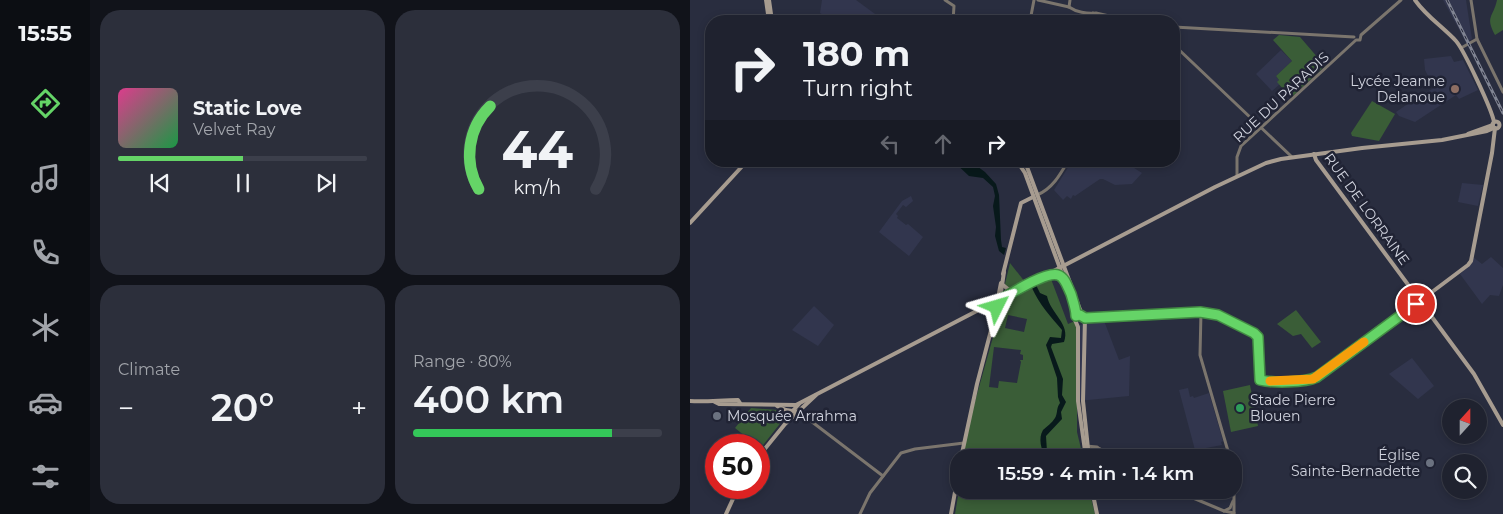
<!DOCTYPE html>
<html lang="en">
<head>
<meta charset="utf-8">
<style>
	:root { --surface:#1f222f; --page:#2c2f3b; --text:#f1f3f6; --muted:#a1a4aa; --line:#3c3f4b; --accent:#65d467 }
	body { margin:0; font-family:Montserrat,sans-serif; background:var(--page); color:var(--text); height:100vh; display:flex; flex-direction:column; font-size:19px; white-space:nowrap }
	* { box-sizing:border-box; margin:0 }
	p { font-size:16px; color:var(--muted) }
	.icon { flex:none; width:28px; height:28px; fill:none; stroke:currentColor; stroke-width:2; stroke-linecap:round; stroke-linejoin:round }
	.map { position:relative; flex:1; overflow:hidden }
	.side { display:flex; flex-direction:column; gap:10px; padding:10px; background:#11131a; width:600px }
	.side>* { flex:none }
	.guide { position:absolute; left:15px; top:15px; width:475px; height:152px; border-radius:20px; box-shadow:0 2px 8px #0003,0 0 0 1px var(--line); background:#1f222f; color:var(--text); overflow:hidden }
	.needle { width:32px; rotate:21deg }
	.controls { position:absolute; left:752px; top:399px; display:grid; gap:10px }
	.controls a { display:grid; place-items:center; width:45px; height:45px; border-radius:50%; background:var(--surface); box-shadow:0 2px 8px #0003,0 0 0 1px var(--line); font-size:25px }
	.speed { position:absolute; left:15px; top:434px; display:flex; gap:10px; font-size:25px; font-weight:700; text-align:center }
	.speed>* { display:grid; place-content:center; width:65px; height:65px; border-radius:50%; background:var(--surface); box-shadow:0 2px 8px #0003,0 0 0 1px var(--line); line-height:1 }
	.speed .limit { border:8px solid #d22; background:#fff; color:#111 }
	.pin { position:absolute; display:grid; place-items:center; width:42px; height:42px; color:#fff; margin:-21px; border:2px solid #fff; border-radius:50%; box-shadow:0 1px 5px #0007 }
	.me { position:absolute; width:55px; margin:-28px; rotate:50deg; stroke-linejoin:round; filter:drop-shadow(0 0 4px #0008) }
	.turn { display:flex; align-items:center; gap:18px; height:105px; padding:0 15px; font-size:22px }
	.turn .icon { width:65px; height:65px; stroke-width:2.5 }
	.turn b { display:block; font-size:35px; line-height:42px }
	.lanes { display:flex; align-items:center; height:48px; padding:0 15px; background:#0003; justify-content:center; gap:25px; direction:ltr }
	.lanes .off { opacity:.35 }
	.big { font-size:38px; font-weight:600; line-height:1.1 }
	.side .widget { flex:1; display:flex; flex-direction:column; justify-content:center; gap:8px; min-width:0; padding:0 18px; border-radius:20px; background:var(--page) }
	.side .dial { align-items:center; gap:0 }
	.dial svg { height:130px; overflow:visible; fill:none; stroke:var(--line); stroke-width:7; stroke-linecap:round; text-anchor:middle }
	.dial text { fill:var(--text); stroke:none }
	.song { display:flex; align-items:center; gap:15px }
	.cover { width:60px; height:60px; border-radius:8px; background:linear-gradient(135deg,hsl(330 70% 55%),hsl(140 70% 35%)) }
	.played { height:5px; border-radius:2px; background:linear-gradient(90deg,var(--accent) 50%,var(--line) 50%) }
	.keys { display:flex; justify-content:space-around; direction:ltr }
	.heat { display:flex; justify-content:space-between; align-items:center; font-size:28px; direction:ltr }
	.charge { height:8px; border-radius:4px; background:linear-gradient(90deg,#34c759 80%,var(--line) 0) }
	.side .tiles { flex:1; display:grid; gap:10px; grid-template-columns:repeat(2,1fr) }
	.trip { position:absolute; left:260px; top:449px; width:292px; height:50px; border-radius:20px; background:var(--surface); box-shadow:0 2px 8px #0003,0 0 0 1px var(--line); font-weight:600; line-height:50px; text-align:center }
	main { display:flex; flex:1; min-height:0 }
	.tab-bar { display:flex; flex-direction:column; width:90px; justify-content:space-around; align-items:center; background:#0c0e13; color:var(--muted) }
	.tab-bar .icon { width:35px; height:35px }
	.tab-bar .selected { color:var(--accent) }
	.tab-bar b { font-size:22px; color:var(--text) }
	.map>svg:first-child { display:block }
</style>
</head>
<body>
<main>
<nav class="tab-bar">
<b>15:55</b>
<svg class="icon selected" aria-label="directions" viewBox="0 0 24 24"><path d="M12 3l9 9-9 9-9-9zM9 14v-3h6M13 9l2 2-2 2"/></svg>
<svg class="icon" aria-label="music" viewBox="0 0 24 24"><path d="M9 18V5l10-2v13"/><circle cx="6" cy="18" r="3"/><circle cx="16" cy="16" r="3"/></svg>
<svg class="icon" aria-label="phone" viewBox="0 0 24 24"><path d="M5 4h4l2 5-3 2q2 4 5 5l2-3 5 2v4C11 20 4 13 5 4z"/></svg>
<svg class="icon" aria-label="climate" viewBox="0 0 24 24"><path d="M12 3v18M4 7l16 10M4 17L20 7"/></svg>
<svg class="icon" aria-label="car" viewBox="0 0 24 24"><path d="M5 17H2v-5l4-1 3-4h7l3 4 3 1v5h-3M9 17h6M6 11h13"/><circle cx="7" cy="17" r="2"/><circle cx="17" cy="17" r="2"/></svg>
<svg class="icon" aria-label="filters" viewBox="0 0 24 24"><path d="M4 7h16M4 17h16"/><circle cx="9" cy="7" r="2"/><circle cx="15" cy="17" r="2"/></svg>
</nav>
<section class="side">
<div class="tiles">
<div class="widget">
<div class="song"><i class="cover"></i><div><b>Static Love</b><p>Velvet Ray</p></div></div>
<div class="played"></div>
<div class="keys"><svg class="icon" aria-label="previous" viewBox="0 0 24 24"><path d="M18 5L8 12l10 7zM5 5v14"/></svg><svg class="icon" aria-label="pause" viewBox="0 0 24 24"><path d="M8 5v14M16 5v14"/></svg><svg class="icon" aria-label="next" viewBox="0 0 24 24"><path d="M6 5l10 7-10 7zM19 5v14"/></svg></div>
</div>
<div class="widget dial"><svg viewBox="0 0 100 80">
<path d="M14 69A42 42 0 1 1 86 69"/>
<path d="M14 69A42 42 0 0 1 21 18" stroke="#65d467"/>
<text x="50" y="56" font-size="32" font-weight="700">44</text>
<text x="50" y="72" font-size="11">km/h</text>
</svg></div>
<div class="widget"><p>Climate</p>
<div class="heat"><a>−</a><b class="big">20°</b><a>+</a></div>
</div>
<div class="widget"><p>Range · 80%</p><b class="big">400 km</b><div class="charge"></div></div>
</div>
</section>
<div class="map">
<svg width="813" height="514" viewBox="0 0 813 514">
	<rect width="100%" height="100%" fill="#292d3f"/>
	<g fill="#32364e">
		<path d="M132 0H166L185 14 178 21H144L130 13Z"/>
		<path d="M753 0H776L782 39 776 42Z"/>
		<path d="M591 50 602 61 586 76 589 80 588 82 590 84 582 91 566 74Z"/>
		<path d="M761 56 764 62 773 60 788 90 769 99 766 95 725 122 709 116 706 112 731 95 744 88 735 70 734 59Z"/>
		<path d="M382 161H433L452 173 442 184 425 185 413 179H410L385 196 383 195 381 199 377 196 373 200 364 190Z"/>
		<path d="M772 183 793 185 788 206 768 202Z"/>
		<path d="M221 196 223 201 216 207 213 205 206 214 208 216 207 218 216 225 218 224 233 237 219 256 189 232 212 201Z"/>
		<path d="M783 257 792 264 801 257 813 268V285L809 296 800 295 792 304 770 274 781 264Z"/>
		<path d="M124 306 144 325 128 346 102 330Z"/>
		<path d="M402 318H413L429 360 440 356 439 396 388 401 387 324 391 325 396 320Z"/>
		<path d="M722 358 744 386 728 399 699 374Z"/>
		<path d="M498 388 500 397 503 396 504 398 519 393 533 441 531 442 532 445 505 450 489 390Z"/>
	</g>
	<g fill="#3a5d37" fill-rule="evenodd">
		<path d="M807 0H813V30L805 35C795 16 803 18 807 0Z"/>
		<path d="M589 35 610 37 635 66 601 98 587 82 589 80 586 76 602 61 583 40Z"/>
		<path d="M682 101 705 114 689 141 662 136 661 133Z"/>
		<path d="M320 263 335 282 320 290 315 284Z"/>
		<path d="M361 279 378 324 385 321 387 324V432L393 457 273 458 277 430 312 305 342 288ZM318 315 337 319 334 332 315 328ZM304 347 331 350 330 354 333 355V360H330L331 362 327 383 309 381 308 388 299 387Z"/>
		<path d="M606 310 631 342 622 348 611 334 603 336 587 324Z"/>
		<path d="M560 385 568 426 541 432 533 391Z"/>
		<path d="M61 408 88 410 96 416 70 449 69 445H66L45 428Z"/>
		<path d="M269 490H399L405 514H265Z"/>
	</g>
	<g fill="#08191b">
		<path d="M263 161H280L295 172 306 184 309 195 311 240 312 247 316 248 314 255 309 251 305 236 306 227 303 206 305 196 303 187 293 178 279 176Z"/>
		<path d="M346 285 350 293 357 296C360 313 381 324 374 342L362 344 361 347 373 379 372 395 376 402 371 412 372 419 356 436 357 452 361 457H356C351 450 348 438 353 430 357 426 362 423 365 418 368 413 366 408 370 403L368 397 367 378 356 345 360 337 371 338 372 330C361 317 349 304 342 288Z"/>
	</g>
	<g fill="none" stroke-linecap="round" stroke-linejoin="round">
		<g stroke="#7b756d" stroke-width="3">
			<path d="M255 0 264 6 263 21"/>
			<path d="M348 0 379 7C386 12 397 14 406 13L441 21"/>
			<path d="M781 0 787 39 813 92"/>
			<path d="M379 7 380 0"/>
			<path d="M340 21 344 0"/>
			<path d="M401 21 403 13"/>
			<path d="M484 27 664 37"/>
			<path d="M484 45 602 157"/>
			<path d="M771 48 787 39"/>
			<path d="M547 176V157L551 146 666 40H670L671 35 711 0"/>
			<path d="M347 195C362 189 370 175 378 161"/>
			<path d="M511 312 510 355 540 458"/>
			<path d="M395 318 510 312 528 315 564 333 568 337 570 380H616L627 377 730 301"/>
			<path d="M109 412 193 476"/>
			<path d="M396 446 407 447 421 458"/>
			<path d="M396 450 410 449"/>
			<path d="M484 490 534 511 544 513"/>
			<path d="M534 511 540 508 543 501"/>
			<path d="M544 513V490"/>
			<path d="M170 514 180 493 211 453 225 449 274 443"/>
		</g>
		<g stroke="#a79c90" stroke-width="4">
			<path d="M76 0 79 21"/>
			<path d="M79 0 82 21"/>
			<path d="M725 0C736 16 753 27 766 41 774 50 802 110 804 122"/>
			<circle cx="806" cy="125" r="3.5"/>
			<path d="M778 134 803 125"/>
			<path d="M624 154 626 160 784 374 813 425"/>
			<path d="M327 161 335 173 386 312 385 320 388 327V401L396 458"/>
			<path d="M333 161 337 167 392 315 395 318 393 401 399 458"/>
			<path d="M0 223 57 161"/>
			<path d="M313 274 331 203 343 197"/>
			<path d="M360 275H370L374 279"/>
			<path d="M313 285 319 290 329 288"/>
			<path d="M308 298 311 283"/>
			<path d="M730 301 778 265 781 261 802 153 805 128"/>
			<path d="M0 401C17 402 31 400 48 400L50 403"/>
			<path d="M25 402 29 404 106 405 525 187 576 163 591 159 672 148 752 140 797 131 804 128"/>
			<path d="M87 406 96 410 109 412"/>
			<path d="M99 415 109 404"/>
			<path d="M69 456 95 424 126 395"/>
			<path d="M271 458 287 384 311 292 314 272"/>
			<path d="M402 490 407 514"/>
			<path d="M36 514 48 488"/>
			<path d="M261 514 269 470"/>
		</g>
		<defs>
			<path id="rail" d="M757 0 813 113"/>
		</defs>
		<use href="#rail" stroke="#808492" stroke-width="3"/>
		<use href="#rail" stroke="#202334" stroke-width="1" stroke-dasharray="4" stroke-linecap="butt"/>
	</g>
	<g fill="none" stroke-linecap="round" stroke-linejoin="round">
		<defs>
			<path id="route" d="M307 307 308 301C320 294 356 271 368 275 375 277 378 288 381 294 383 301 386 309 386 316L390 315 395 318 510 312 528 315 564 333 568 337 570 380C583 383 614 383 627 377L726 304"/>
		</defs>
		<use href="#route" stroke="#428a43" stroke-width="12"/>
		<use href="#route" stroke="#65d467" stroke-width="9"/>
		<path stroke="#f59e0b" stroke-width="9" d="M580 381 623 379 674 342"/>
	</g>
	<circle fill="#8d6e63" stroke="#202334" stroke-width="2" cx="765" cy="89" r="5"/>
	<circle fill="#2e9e5b" stroke="#202334" stroke-width="2" cx="550" cy="408" r="5"/>
	<g fill="#6b7280" stroke="#202334" stroke-width="2">
		<circle cx="27" cy="416" r="5"/>
		<circle cx="740" cy="463" r="5"/>
	</g>
	<g text-anchor="middle" dominant-baseline="central" stroke-width="5" stroke-linejoin="round" paint-order="stroke">
		<g font-size="14" fill="#d0d3de" stroke="#202334" text-anchor="end">
			<text x="755" y="81">Lycée Jeanne<tspan x="755" dy="16">Delanoue</tspan></text>
			<text x="560" y="400" text-anchor="start">Stade Pierre<tspan x="560" dy="16">Blouen</tspan></text>
			<text x="37" y="416" text-anchor="start">Mosquée Arrahma</text>
			<text x="730" y="455">Église<tspan x="730" dy="16">Sainte-Bernadette</tspan></text>
		</g>
		<g font-size="14" fill="#d0d3de" stroke="#202334">
			<text transform="translate(591 97) rotate(-43)">RUE DU PARADIS</text>
			<text transform="translate(677 209) rotate(54)">RUE DE LORRAINE</text>
		</g>
	</g>
</svg>
<div class="controls">
<a><svg class="needle" viewBox="-14 -14 28 28"><path d="M0-13l5 13h-10z" fill="#e53935"/><path d="M0 13l5-13h-10z" fill="#a1a4aa"/></svg></a>
<a><svg class="icon" aria-label="search" viewBox="0 0 24 24"><circle cx="10" cy="10" r="6"/><path d="M15 15l6 6"/></svg></a>
</div>
<div class="speed"><div class="limit">50</div></div>
<div class="pin" style="left:726px;top:304px;background:#d93025"><svg class="icon" aria-label="arrive" viewBox="0 0 24 24"><path d="M6 21V4h12l-3 4 3 4H6"/></svg></div>
<svg class="me" style="left:307px;top:307px" viewBox="-20 -20 40 40"><path d="M0-17L14 15 0 8-14 15z" fill="#65d467" stroke="#fff" stroke-width="4"/></svg>
<div class="trip">15:59 · 4 min · 1.4 km</div>
<div class="guide">
<div class="turn"><svg class="icon" aria-label="right" viewBox="0 0 24 24"><path d="M7 20v-9h11M14 6l5 5-5 5"/></svg><div><b>180 m</b>Turn right</div></div>
<div class="lanes"><svg class="icon off" aria-label="left" viewBox="0 0 24 24"><path d="M17 20v-9H6M10 6l-5 5 5 5"/></svg><svg class="icon off" aria-label="ahead" viewBox="0 0 24 24"><path d="M12 20V5M6 11l6-6 6 6"/></svg><svg class="icon" aria-label="right" viewBox="0 0 24 24"><path d="M7 20v-9h11M14 6l5 5-5 5"/></svg></div>
</div>
</div>
</main>
</body>
</html>
